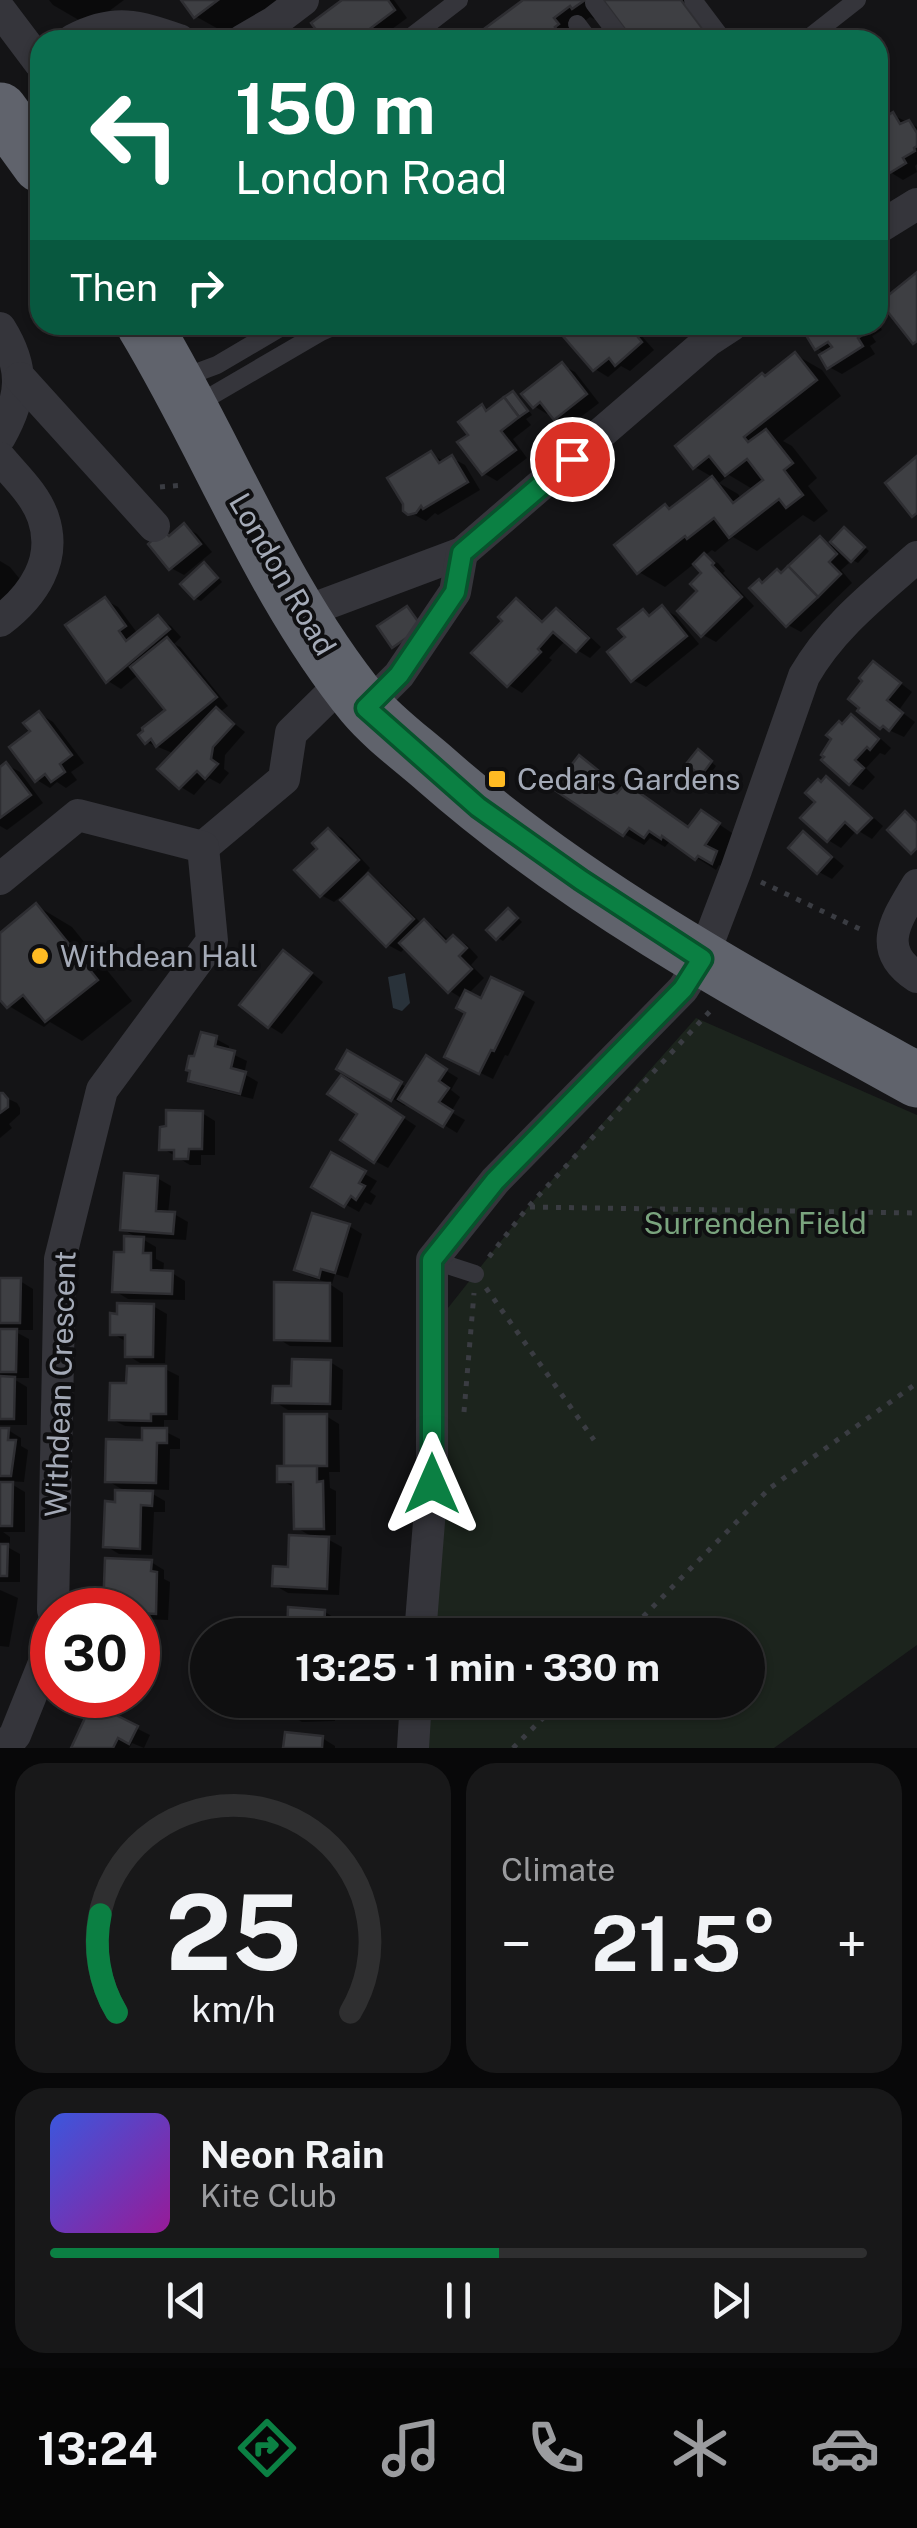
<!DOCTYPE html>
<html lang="en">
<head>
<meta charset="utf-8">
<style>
	:root { --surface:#0f0f10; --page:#181819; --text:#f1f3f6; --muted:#9b9c9f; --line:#2f2f30; --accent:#0b8043 }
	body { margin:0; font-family:"Public Sans",sans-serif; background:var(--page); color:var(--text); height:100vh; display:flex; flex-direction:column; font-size:38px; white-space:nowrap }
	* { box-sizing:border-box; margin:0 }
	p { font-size:32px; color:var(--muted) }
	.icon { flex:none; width:55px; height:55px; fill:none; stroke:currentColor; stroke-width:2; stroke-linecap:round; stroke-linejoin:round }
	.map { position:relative; height:1748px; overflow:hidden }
	.side { display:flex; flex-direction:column; gap:15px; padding:15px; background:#080809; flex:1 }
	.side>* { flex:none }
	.guide { position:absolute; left:30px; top:30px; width:858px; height:305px; border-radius:30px; box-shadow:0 2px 8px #0004,0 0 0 2px var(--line); background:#0b6e4f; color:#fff; overflow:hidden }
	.speed { position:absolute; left:30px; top:1588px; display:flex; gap:20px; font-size:50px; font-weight:700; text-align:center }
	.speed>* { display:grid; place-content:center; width:130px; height:130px; border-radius:50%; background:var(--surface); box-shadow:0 2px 8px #0004,0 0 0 2px var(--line); line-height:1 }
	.speed .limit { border:15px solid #d22; background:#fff; color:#111 }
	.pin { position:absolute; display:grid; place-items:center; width:85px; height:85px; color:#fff; margin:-42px; border:5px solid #fff; border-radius:50%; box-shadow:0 2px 10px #0007 }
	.me { position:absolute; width:110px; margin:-55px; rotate:0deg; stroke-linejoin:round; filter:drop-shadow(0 0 8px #0008) }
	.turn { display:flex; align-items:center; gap:35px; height:210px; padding:0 40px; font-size:45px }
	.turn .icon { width:130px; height:130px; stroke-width:2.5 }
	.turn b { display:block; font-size:70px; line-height:85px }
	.then { display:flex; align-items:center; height:95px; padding:0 40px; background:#0003; gap:20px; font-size:38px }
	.big { font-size:75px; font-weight:700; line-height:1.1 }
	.side .card { flex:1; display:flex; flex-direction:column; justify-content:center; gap:15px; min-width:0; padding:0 35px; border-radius:30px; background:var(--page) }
	.side .dial { align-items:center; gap:0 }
	.dial svg { height:260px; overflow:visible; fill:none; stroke:var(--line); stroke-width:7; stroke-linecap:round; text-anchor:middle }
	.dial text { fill:var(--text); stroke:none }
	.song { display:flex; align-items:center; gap:30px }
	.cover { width:120px; height:120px; border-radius:15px; background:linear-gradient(135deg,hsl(230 70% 55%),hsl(300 70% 35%)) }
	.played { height:10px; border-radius:5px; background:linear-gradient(90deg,var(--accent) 55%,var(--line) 55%) }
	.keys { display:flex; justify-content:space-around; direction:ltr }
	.heat { display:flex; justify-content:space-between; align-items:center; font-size:55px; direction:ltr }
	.side .tiles { flex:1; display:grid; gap:15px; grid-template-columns:1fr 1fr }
	.card:last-child { grid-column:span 2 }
	.trip { position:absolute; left:190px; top:1618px; width:575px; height:100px; border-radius:50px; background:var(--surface); box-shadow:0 2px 8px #0004,0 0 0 2px var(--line); font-weight:700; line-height:100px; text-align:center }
	.dock { display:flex; height:160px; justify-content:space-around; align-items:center; background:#060606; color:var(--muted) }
	.dock .icon { width:70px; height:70px }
	.dock .selected { color:var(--accent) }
	.dock b { font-size:45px; color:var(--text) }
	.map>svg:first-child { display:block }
</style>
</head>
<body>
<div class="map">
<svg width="917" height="1748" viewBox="0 0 917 1748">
	<rect width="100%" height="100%" fill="#141416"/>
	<path fill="#1c241d" d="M696 1018 917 1115V1645L774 1748H417L420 1700H748V1635H423L444 1313 528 1207Z"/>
	<path fill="#29323a" d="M405 973 410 1003 402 1011 393 1008 388 977Z"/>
	<g fill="#0007" fill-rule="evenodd">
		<path d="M49 0H124L89 26 53 5Z"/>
		<path d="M184 0H281L231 36 195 16Z"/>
		<path d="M346 0H394L407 18 377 40H327Z"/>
		<path d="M527 0H690L720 40H636L611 6 594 19 590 17 573 30 577 36 573 40H473Z"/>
		<path d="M893 115 917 127V164L915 166 917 172 903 180 890 172 878 152V126Z"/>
		<path d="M878 322 882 330 872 336 876 342 870 346 875 354 842 374 829 367 826 354 817 348 812 329 829 339 820 325H878Z"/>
		<path d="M577 325H632L654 350 630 371 621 366 608 377 595 369Z"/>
		<path d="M650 325H692L693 327 680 336 671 331 665 335Z"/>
		<path d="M796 355 822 370 841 396 783 441 792 446 817 478 808 486 828 511 814 522 803 515 757 551 733 537 715 552 712 550 704 556 718 563 725 571 723 573 754 606 716 642 703 635 701 591 705 573 695 563 665 587 639 572 671 511 714 478 695 467 766 378ZM729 475 754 490 742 500 738 494 719 483Z"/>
		<path d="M562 365 575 372 599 403 569 426 556 418 550 411 547 414 534 406Z"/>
		<path d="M513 394 519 397 532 415 526 419 531 425 513 439 527 458 497 481 483 473 471 435 482 407 489 412Z"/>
		<path d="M431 454 445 462 452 458 465 465 480 490 438 515 435 513 426 521 407 511Z"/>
		<path d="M184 526 197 534 212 552 184 575 171 568V538Z"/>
		<path d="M844 530 869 551 858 563 842 554 849 563 841 570 852 583 801 632 788 625 763 585 783 575 821 539 831 545Z"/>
		<path d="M0 561 10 567 33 595 0 622Z"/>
		<path d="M210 568 222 582 201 601 195 598Z"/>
		<path d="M105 600 118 607 138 634 158 618 171 626 181 637 174 644 180 647 228 706 220 712 245 732 225 755 224 769 229 773 220 784 209 778 194 795 181 787 175 754 146 742 168 710 139 674 121 689 108 681Z"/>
		<path d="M517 601 530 608 545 623 557 611 570 618 601 647 590 658 577 650 566 640 549 658 552 660 522 693 509 685 474 653 505 620Z"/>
		<path d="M662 608 676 616 699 644 646 687 633 680 628 638 644 613 652 617Z"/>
		<path d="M886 672 912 692 899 710 915 722 904 737 882 727Z"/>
		<path d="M40 714 53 722 84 763 71 772 77 780 66 788 57 782 50 788 37 780 34 732Z"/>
		<path d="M851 717 864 724 891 748 885 755 880 753 866 768 875 777 863 790 850 783Z"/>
		<path d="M704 756 716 766 708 777 702 773Z"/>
		<path d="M580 759 690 829 702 813 738 837 733 873 719 865 716 870 670 841 665 847 650 838 644 845 624 834Z"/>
		<path d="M7 765 20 772 43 803 7 830 0 826V770Z"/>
		<path d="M826 779 839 787 883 826 872 839 857 830 841 848 828 840 819 802 822 784Z"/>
		<path d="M328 831 342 838 370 868 365 874 381 883 422 924 424 922 437 929 450 942 454 938 467 945 478 957 471 965 484 978 468 994 482 1001 522 994 535 1002 508 1056 505 1055 493 1079 460 1063 468 1013 463 999 450 991 406 947 401 952 388 945 340 897 334 902 321 895 320 849Z"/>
		<path d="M803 835 816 842 844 866 832 879 819 872Z"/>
		<path d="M37 906 72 927 132 1001 82 1041 50 1022 44 1027 9 1006 0 996V936Z"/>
		<path d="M514 914 522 922 503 941 498 938Z"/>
		<path d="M297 961 323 982 282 1034 269 1026Z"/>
		<path d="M216 1039 229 1046 228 1052 247 1061 244 1074 258 1082 253 1099 204 1087 191 1079Z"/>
		<path d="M348 1053 408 1088 427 1059 458 1078 451 1090 460 1097 451 1112 465 1120 457 1133 407 1102 405 1106 339 1068Z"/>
		<path d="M354 1085 416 1126 388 1168 375 1161Z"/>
		<path d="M0 1095 17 1103 20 1108V1114L9 1124 12 1128 0 1138Z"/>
		<path d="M202 1113 215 1121V1155H201V1165H190L162 1148Z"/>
		<path d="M332 1155 377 1181 370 1192 376 1196 371 1205 365 1202 359 1212 314 1187Z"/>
		<path d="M157 1178 171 1186 168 1214H174L188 1222 186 1240 139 1237 156 1247V1259L164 1263 163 1273H172L185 1281V1300L128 1299 115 1291 126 1255 140 1239 122 1229Z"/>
		<path d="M349 1226 362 1234 348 1278 335 1274 332 1284 310 1277 297 1269Z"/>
		<path d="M0 1281H20L33 1289V1330H12L29 1339V1378H12L27 1387V1425H0Z"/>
		<path d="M277 1285H331L343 1293V1347L290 1346 277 1338Z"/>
		<path d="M153 1306 167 1314 165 1363H140L127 1355 125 1341 112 1333Z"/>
		<path d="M330 1362 343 1370 342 1410H288L275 1402Z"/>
		<path d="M165 1369 179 1376 178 1420H164V1431L180 1439V1449H170L169 1490 144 1489 165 1501V1512H154L152 1555 119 1554 106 1546 117 1504 128 1493 108 1481 144 1443 145 1427 125 1426 111 1419 129 1386Z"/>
		<path d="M326 1416 339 1424 340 1472H329L330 1488 336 1491V1535H320L342 1547 339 1595 288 1593 274 1585 316 1539 297 1528 296 1488 280 1480Z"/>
		<path d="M0 1430H8L21 1438V1446L28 1450 24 1482 6 1481 25 1492V1532H3L10 1537V1544H2L20 1554V1582H0Z"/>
		<path d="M151 1562 164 1570V1579L170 1582 168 1620 138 1619V1610H105Z"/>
		<path d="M0 1590 18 1598 9 1647 0 1646Z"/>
		<path d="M325 1612 338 1620 337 1635H289Z"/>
		<path d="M138 1629 148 1635 140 1675H138Z"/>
		<path d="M289 1700H335V1721L302 1722 289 1714Z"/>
		<path d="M94 1707 150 1735 144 1748 132 1743 129 1748H74Z"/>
		<path d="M322 1738 335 1746V1748H286Z"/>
	</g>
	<g fill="#3e3f43" stroke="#2e2e32" stroke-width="2.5">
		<path d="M181 0H218L194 18Z"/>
		<path d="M342 0H388L395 10 355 40H324L311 23Z"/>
		<path d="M523 0H585L572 9 570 6 554 18 559 24 555 27 564 40H469Z"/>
		<path d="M603 0H681L711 40H633Z"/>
		<path d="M893 112 900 124 909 120 917 133V146L914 148 915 151 903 158 906 163 888 174 878 156V122Z"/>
		<path d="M917 272V341L913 344 880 302Z"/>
		<path d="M573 325H628L642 342 615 366 609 358 593 371 562 335Z"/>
		<path d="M817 325H865L860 328 864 334 858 338 863 346 827 369 819 355 832 347 828 342 815 350 804 332 812 327 817 335 822 332Z"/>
		<path d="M795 352 817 380 744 437 748 442 766 429 793 463 784 470 803 495 786 508 779 499 729 538 714 518 687 539 685 536 637 574 614 545 665 504 669 509 712 476 733 503 763 480 747 459 725 476 709 456 693 469 675 446 762 373 765 376Z"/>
		<path d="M562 362 587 394 554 420 540 402 533 408 521 394Z"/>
		<path d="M513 391 528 411 519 417 504 397Z"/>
		<path d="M504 397 519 417 501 431 516 450 482 475 457 442 468 435 458 422 482 404 486 411Z"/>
		<path d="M431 451 439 463 452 455 468 482 423 509 421 506 416 513 408 515 403 511V504L387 478Z"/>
		<path d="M917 456V513L912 517 885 483Z"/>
		<path d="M184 523 201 544 169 570 148 544 163 530 169 536Z"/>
		<path d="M844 527 865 547 851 562 830 542Z"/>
		<path d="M820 536 837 554 829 562 841 574 818 597 788 566Z"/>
		<path d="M704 553 714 563 712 565 742 597 701 637 677 611 697 591 690 584 701 573 693 564Z"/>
		<path d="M204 562 218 578 194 599 180 584Z"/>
		<path d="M788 566 818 597 786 627 749 588 759 579 762 583 777 569 781 573Z"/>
		<path d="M105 597 126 626 119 631 126 641 158 615 170 629 106 683 65 625Z"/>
		<path d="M516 598 542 622 556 608 589 638 576 652 553 632 538 649 541 652 507 687 471 653 502 621 498 617Z"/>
		<path d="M662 605 687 636 631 682 607 652 625 637 618 629 643 609 649 616Z"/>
		<path d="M407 606 422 627 392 648 377 626Z"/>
		<path d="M167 637 217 697 156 747 151 739 145 744 138 735 143 731 142 728 165 710 130 667Z"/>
		<path d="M873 661 901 683 887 700 903 713 889 731 883 726 880 729 857 711 859 708 848 699 862 681 859 678Z"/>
		<path d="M216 707 234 724 213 747 211 759 218 764 205 779 197 771 179 789 157 769Z"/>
		<path d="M39 711 72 755 60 764 65 772 51 782 45 774 35 782 9 747 30 731 23 723Z"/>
		<path d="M851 714 879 739 870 750 867 747 855 760 864 768 849 785 821 760 824 757 821 755 831 739 826 735 839 721 842 724Z"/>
		<path d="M698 749 712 761 701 776 686 764Z"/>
		<path d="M579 755 604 775 600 782 617 793 624 785 631 792 634 789 688 827 701 810 720 823 705 845 717 851 712 864 698 856 695 860 662 836 661 839 649 831 644 838 629 828 623 836 553 789Z"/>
		<path d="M6 762 31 795 0 818V767Z"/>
		<path d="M826 776 872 818 857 833 845 822 827 842 800 818 815 802 805 793 818 779 821 782Z"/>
		<path d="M905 811 917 823V848L911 854 887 830Z"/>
		<path d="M328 828 359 860 320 897 294 870 317 849 312 843Z"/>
		<path d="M803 831 832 857 817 874 788 848Z"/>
		<path d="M368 873 414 919 386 947 340 900Z"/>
		<path d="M36 903 98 980 45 1022 23 995 7 1008 0 1000V933Z"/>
		<path d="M508 908 518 918 496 940 486 930Z"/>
		<path d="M424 919 446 942 453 935 467 948 459 956 472 969 448 993 399 943Z"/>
		<path d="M283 950 312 973 268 1028 239 1005Z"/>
		<path d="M491 977 523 992 494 1051 491 1050 479 1074 444 1057 465 1013 456 1008 465 990 481 998Z"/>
		<path d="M201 1032 217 1036 215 1046 235 1051 231 1068 246 1072 240 1094 188 1081 190 1071 186 1070 189 1056H194Z"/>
		<path d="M347 1050 402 1082 391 1101 336 1069Z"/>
		<path d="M426 1055 447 1069 439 1081 449 1088 439 1102 453 1111 443 1127 398 1099Z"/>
		<path d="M341 1075 404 1117 374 1163 340 1140 357 1114 327 1094Z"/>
		<path d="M0 1093H3L8 1099V1107L0 1113Z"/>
		<path d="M166 1110 203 1111 202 1149H189L188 1159H174V1150H159L160 1127 166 1126Z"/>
		<path d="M331 1152 366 1171 359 1183 365 1186 356 1200 351 1196 344 1207 311 1187Z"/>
		<path d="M124 1173 158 1176 156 1211 175 1212 173 1234 120 1230Z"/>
		<path d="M312 1213 350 1224 335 1273 321 1269 319 1278 294 1270Z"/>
		<path d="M124 1236 144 1237 143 1253H151V1270L173 1271 172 1294 112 1292 114 1252H124Z"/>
		<path d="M0 1278H21L20 1323H0Z"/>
		<path d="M274 1282 330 1283V1341L274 1340Z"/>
		<path d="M117 1303 154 1304 153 1357H125V1335H110V1313L117 1314Z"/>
		<path d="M0 1329H17L16 1372H0Z"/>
		<path d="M292 1359 331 1360 330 1404 272 1403 273 1386H291Z"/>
		<path d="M127 1366H166V1414H151V1421L109 1420 110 1383H126Z"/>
		<path d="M0 1376 15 1377 14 1419H0Z"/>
		<rect x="284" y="1414" width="43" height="52"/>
		<path d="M0 1428H9L8 1440H16L11 1476H0Z"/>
		<path d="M142 1428H167V1443H157L156 1483 105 1482 106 1439 142 1440Z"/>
		<path d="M277 1466H317V1482L323 1481 324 1529H294L293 1482H277Z"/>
		<path d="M0 1482H13L12 1526H0Z"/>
		<path d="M115 1490 153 1491 152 1506 141 1505 140 1549 103 1547 105 1501 115 1502Z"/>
		<path d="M289 1535 329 1537 327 1589 272 1586 273 1566 288 1567Z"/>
		<path d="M0 1544H8L7 1576H0Z"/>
		<path d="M105 1558 152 1560 151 1571 157 1572 156 1614 138 1613V1610H103Z"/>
		<path d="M288 1607 325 1610 324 1635H287Z"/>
		<path d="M286 1700H323V1715L286 1716Z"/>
		<path d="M92 1703 138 1726 129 1744 118 1738 113 1748H71Z"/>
		<path d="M285 1732 323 1736 322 1748H283Z"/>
	</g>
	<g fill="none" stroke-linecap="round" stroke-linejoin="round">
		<g stroke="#3a3c42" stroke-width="5" stroke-dasharray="5 8" stroke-linecap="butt">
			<path d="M160 487 184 485"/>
			<path d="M761 882 864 931"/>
			<path d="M530 1207 917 1213"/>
			<path d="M489 1257 528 1207 712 1009"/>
			<path d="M486 1288 594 1440"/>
			<path d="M464 1412 474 1293"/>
			<path d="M625 1635 770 1488 917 1383"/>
			<path d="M513 1748 561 1700"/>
		</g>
		<g stroke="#35353b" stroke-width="18">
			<path d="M693 0 723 40"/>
			<path d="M594 3 622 40"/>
			<path d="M577 24 589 40"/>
			<path d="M407 40 459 0"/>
			<path d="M806 40 857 0"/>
			<path d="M182 378 217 365 285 325"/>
			<path d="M194 406 321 332 337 325"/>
			<path d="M432 1260 475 1274"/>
		</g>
		<g stroke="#35353b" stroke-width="32">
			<path d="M0 10 40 63"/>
			<path d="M73 40C115 18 138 26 179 40"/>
			<path d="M243 40 274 22 303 0"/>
			<path d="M878 228 917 204"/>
			<path d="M0 328C25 368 23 396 0 437"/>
			<path d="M20 378 154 526"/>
			<path d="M0 458C15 476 35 494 43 517 58 560 33 596 0 621"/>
			<path d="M299 614 462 553 709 340 732 325"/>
			<path d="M366 708 399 675 455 592 462 553"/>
			<path d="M203 847 284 779 291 733 345 680"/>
			<path d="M0 879 78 815 203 847 212 941 102 1090 60 1259 53 1610"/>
			<path d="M917 885C897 919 874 949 917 977"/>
			<path d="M420 1635 432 1484V1260L495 1181 683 989 702 959 736 870 804 676C832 627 875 594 917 557"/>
			<path d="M4 1748 15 1735 52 1643"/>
			<path d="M413 1748 416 1700"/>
		</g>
		<g stroke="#60636c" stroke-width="55">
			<path d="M0 110 40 165"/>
			<path d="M144 325C219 449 271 591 363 704 383 728 412 749 436 770 579 896 750 988 917 1080"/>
		</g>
	</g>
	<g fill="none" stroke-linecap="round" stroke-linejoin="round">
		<defs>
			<path id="route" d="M432 1484V1260L495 1181 683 989 702 959 581 880 478 807 366 708 399 675 455 592 462 553 572 459"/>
		</defs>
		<use href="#route" stroke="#07532c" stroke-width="25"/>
		<use href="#route" stroke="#0b8043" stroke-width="18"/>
	</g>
	<g fill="#ffbb23" stroke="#0f0f11" stroke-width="4">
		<rect x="487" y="769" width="20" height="20" rx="5"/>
		<circle cx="40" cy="956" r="10"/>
	</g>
	<g text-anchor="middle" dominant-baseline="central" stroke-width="8" stroke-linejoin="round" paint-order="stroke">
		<g font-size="30" fill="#a4aab7" stroke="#0f0f11">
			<text transform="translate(283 574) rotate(60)">London Road</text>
			<text transform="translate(60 1384) rotate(-88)">Withdean Crescent</text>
		</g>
		<g font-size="30" fill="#a4aab7" stroke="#0f0f11" text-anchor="start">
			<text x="517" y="779">Cedars Gardens</text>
			<text x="60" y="956">Withdean Hall</text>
		</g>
		<g font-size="30" fill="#7aa47e" stroke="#0f0f11">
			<text x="755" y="1223">Surrenden Field</text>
		</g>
	</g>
</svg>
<div class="speed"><div class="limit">30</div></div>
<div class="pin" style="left:572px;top:459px;background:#d93025"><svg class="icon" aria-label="arrive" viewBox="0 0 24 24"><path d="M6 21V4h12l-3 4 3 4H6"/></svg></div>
<svg class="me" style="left:432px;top:1484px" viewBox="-20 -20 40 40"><path d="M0-17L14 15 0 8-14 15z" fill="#0b8043" stroke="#fff" stroke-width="4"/></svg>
<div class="trip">13:25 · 1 min · 330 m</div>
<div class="guide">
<div class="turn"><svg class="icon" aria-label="left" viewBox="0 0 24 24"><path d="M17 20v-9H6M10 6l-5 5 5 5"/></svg><div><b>150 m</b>London Road</div></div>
<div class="then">Then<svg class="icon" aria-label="right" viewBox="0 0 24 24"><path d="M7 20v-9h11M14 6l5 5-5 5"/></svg></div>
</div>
</div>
<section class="side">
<div class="tiles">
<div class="card dial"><svg viewBox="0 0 100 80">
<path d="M14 69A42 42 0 1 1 86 69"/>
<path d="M14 69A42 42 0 0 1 9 39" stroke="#0b8043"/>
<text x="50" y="56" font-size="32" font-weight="700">25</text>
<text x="50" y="72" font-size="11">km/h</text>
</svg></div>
<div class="card"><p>Climate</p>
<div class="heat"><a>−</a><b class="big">21.5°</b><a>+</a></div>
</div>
<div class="card">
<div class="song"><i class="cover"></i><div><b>Neon Rain</b><p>Kite Club</p></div></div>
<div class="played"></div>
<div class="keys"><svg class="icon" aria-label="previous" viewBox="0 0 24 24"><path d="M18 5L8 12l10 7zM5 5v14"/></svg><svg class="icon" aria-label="pause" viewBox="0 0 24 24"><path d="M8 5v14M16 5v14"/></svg><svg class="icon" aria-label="next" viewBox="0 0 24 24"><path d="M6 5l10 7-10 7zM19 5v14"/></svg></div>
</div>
</div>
</section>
<nav class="dock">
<b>13:24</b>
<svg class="icon selected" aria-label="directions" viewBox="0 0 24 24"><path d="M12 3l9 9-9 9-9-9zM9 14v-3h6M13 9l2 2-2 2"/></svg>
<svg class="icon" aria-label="music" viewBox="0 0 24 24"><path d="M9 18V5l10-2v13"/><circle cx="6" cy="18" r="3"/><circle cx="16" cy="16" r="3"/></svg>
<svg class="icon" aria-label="phone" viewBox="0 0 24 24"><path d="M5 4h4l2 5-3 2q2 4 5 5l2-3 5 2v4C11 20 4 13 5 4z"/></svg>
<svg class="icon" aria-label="climate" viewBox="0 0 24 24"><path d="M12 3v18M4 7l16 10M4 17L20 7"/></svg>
<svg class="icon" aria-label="car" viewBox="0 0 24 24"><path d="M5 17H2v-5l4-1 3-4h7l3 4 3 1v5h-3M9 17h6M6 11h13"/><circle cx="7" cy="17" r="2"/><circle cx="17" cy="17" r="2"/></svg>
</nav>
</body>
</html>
